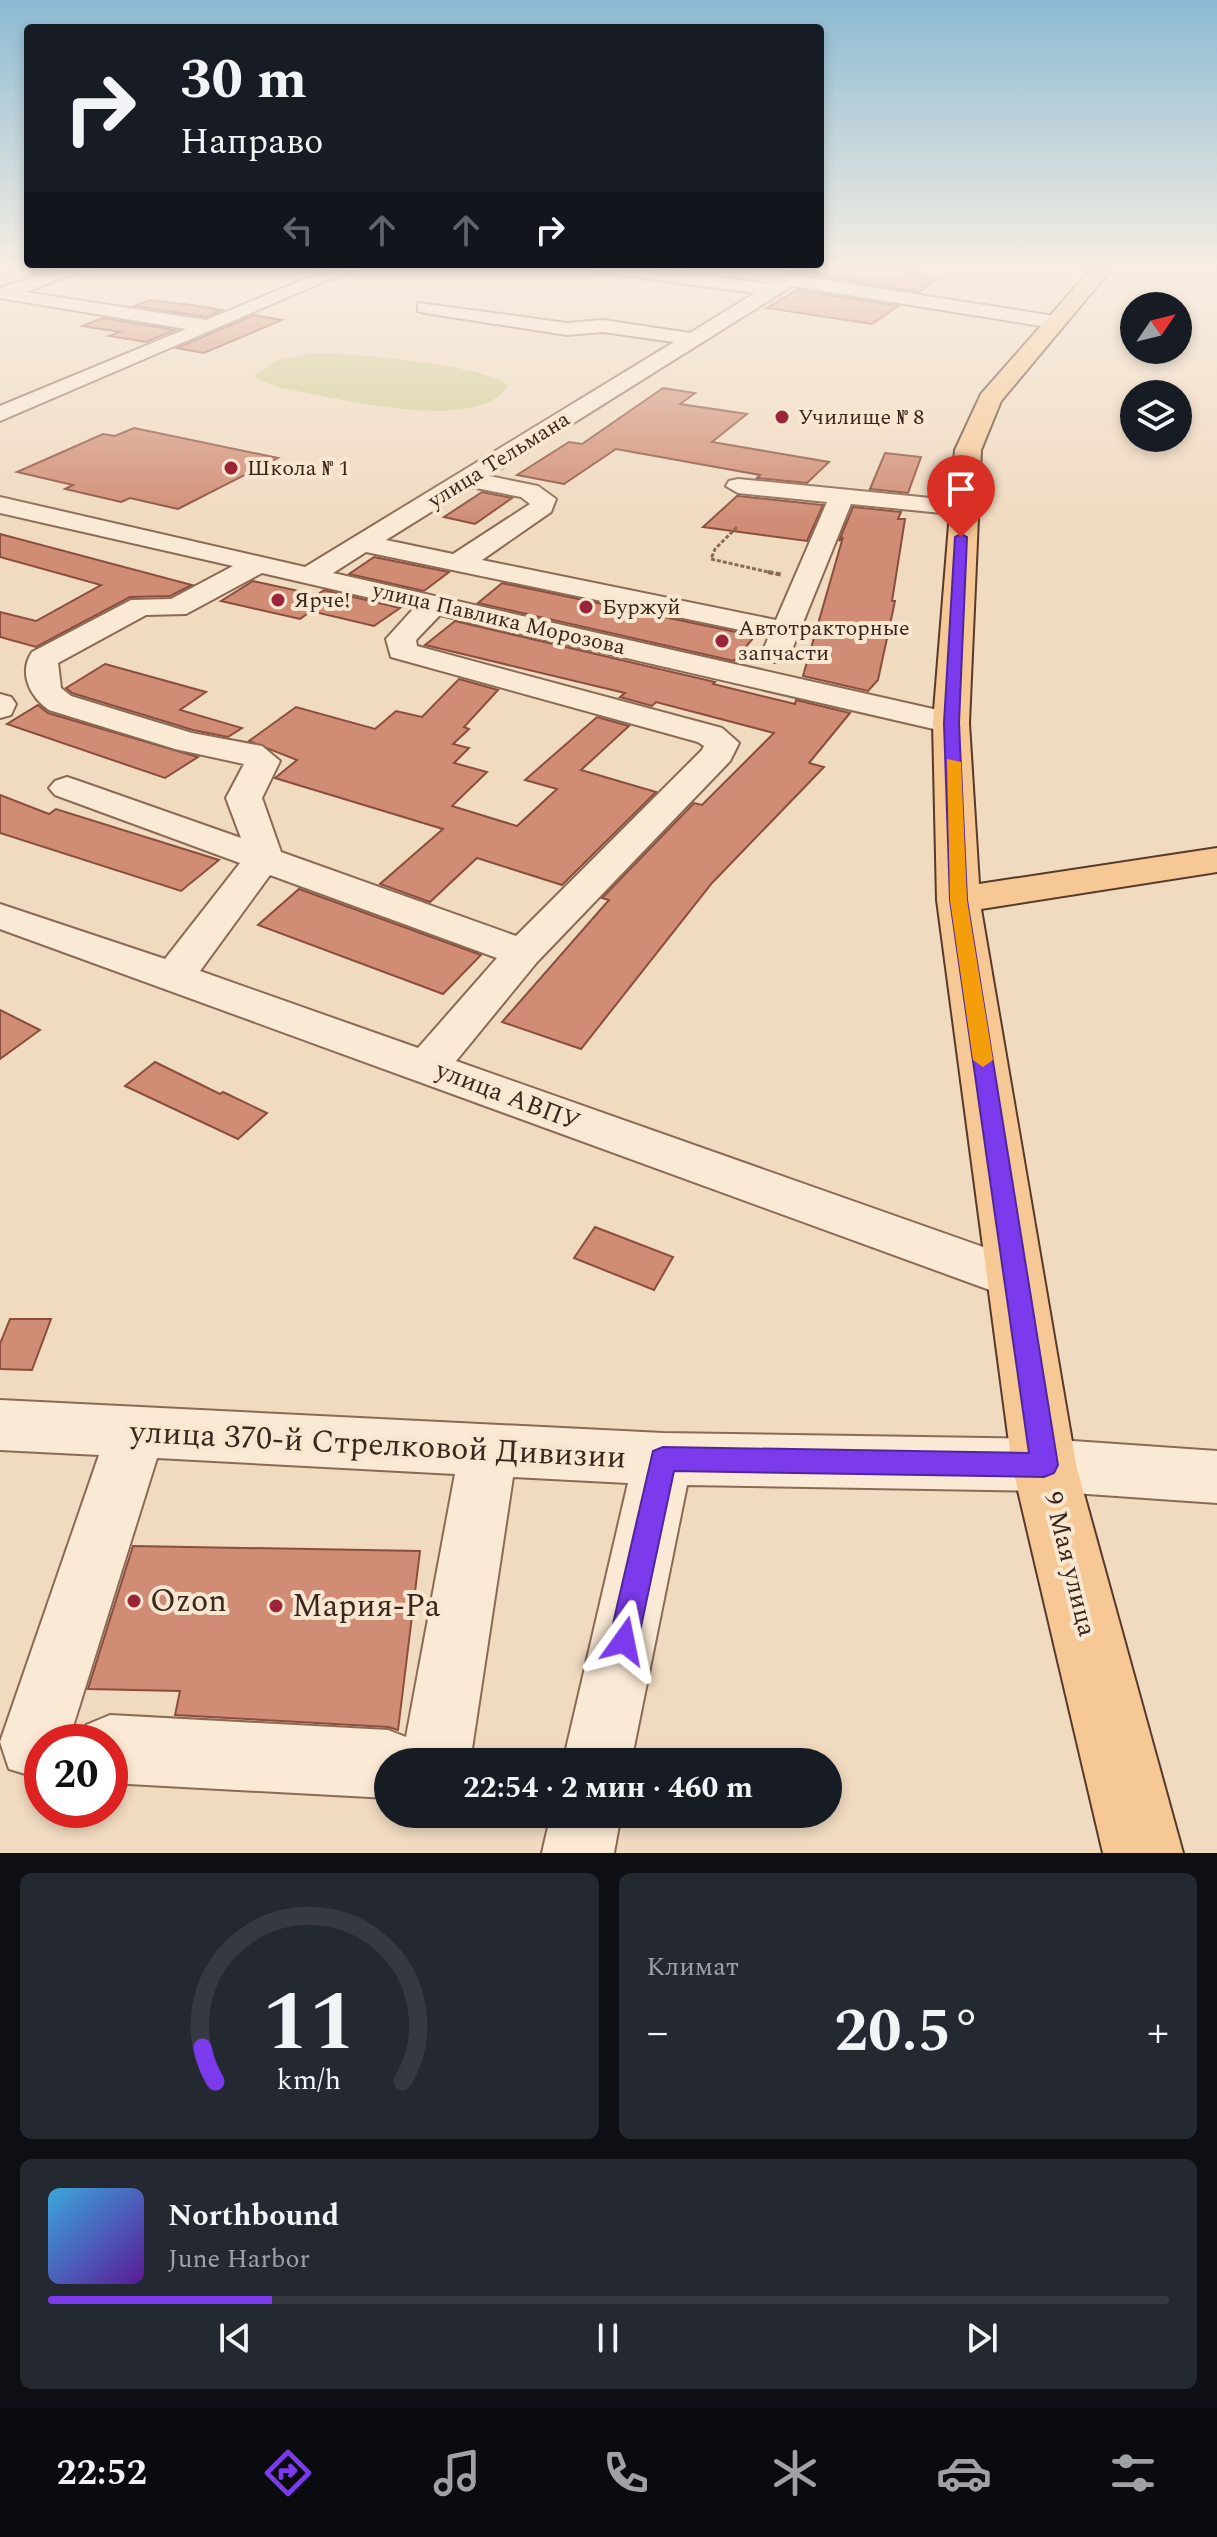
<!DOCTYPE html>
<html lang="ru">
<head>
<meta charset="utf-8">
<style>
	:root { --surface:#171b24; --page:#242831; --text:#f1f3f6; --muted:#9ea1a6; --line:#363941; --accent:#7c3aed }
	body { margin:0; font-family:Spectral,serif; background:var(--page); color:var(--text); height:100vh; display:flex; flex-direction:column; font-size:30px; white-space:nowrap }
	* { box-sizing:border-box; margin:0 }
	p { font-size:26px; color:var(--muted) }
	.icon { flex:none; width:44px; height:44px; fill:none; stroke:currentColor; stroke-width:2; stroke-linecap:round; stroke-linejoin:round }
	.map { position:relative; height:1853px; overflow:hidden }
	.panel { display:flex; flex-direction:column; gap:20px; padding:20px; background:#0d0f14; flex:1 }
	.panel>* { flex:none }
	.top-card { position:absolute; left:24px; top:24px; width:800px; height:244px; border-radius:8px; box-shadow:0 4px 12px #0003; background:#171b24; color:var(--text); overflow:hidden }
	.needle { width:52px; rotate:55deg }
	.fabs { position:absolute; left:1120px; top:292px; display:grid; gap:16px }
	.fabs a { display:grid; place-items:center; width:72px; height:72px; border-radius:50%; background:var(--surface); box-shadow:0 4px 12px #0003; font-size:40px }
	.speed { position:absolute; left:24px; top:1724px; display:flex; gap:16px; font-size:40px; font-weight:700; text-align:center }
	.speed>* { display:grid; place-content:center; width:104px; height:104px; border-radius:50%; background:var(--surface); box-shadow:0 4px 12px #0003; line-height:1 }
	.speed .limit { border:12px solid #d22; background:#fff; color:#111 }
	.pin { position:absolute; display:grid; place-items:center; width:68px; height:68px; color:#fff; margin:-82px -34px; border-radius:50% 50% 50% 0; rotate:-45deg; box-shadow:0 0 8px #0007 }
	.pin .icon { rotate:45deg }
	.me { position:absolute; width:88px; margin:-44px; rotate:12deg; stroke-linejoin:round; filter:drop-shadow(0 0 6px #0008) }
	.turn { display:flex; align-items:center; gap:28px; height:168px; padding:0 24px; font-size:36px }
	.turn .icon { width:104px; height:104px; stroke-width:2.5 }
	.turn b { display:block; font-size:56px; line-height:68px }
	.lanes { display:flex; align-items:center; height:76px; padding:0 24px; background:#0003; justify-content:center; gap:40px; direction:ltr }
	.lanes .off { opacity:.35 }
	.big { font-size:60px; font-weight:700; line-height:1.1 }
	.panel .tile { flex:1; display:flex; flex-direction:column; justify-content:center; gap:12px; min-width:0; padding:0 28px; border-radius:12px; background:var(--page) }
	.panel .dial { align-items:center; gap:0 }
	.dial svg { height:208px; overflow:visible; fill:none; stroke:var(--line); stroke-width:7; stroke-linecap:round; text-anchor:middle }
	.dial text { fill:var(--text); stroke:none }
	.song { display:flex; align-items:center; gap:24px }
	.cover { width:96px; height:96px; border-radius:12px; background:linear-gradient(135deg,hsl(200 70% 55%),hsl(270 70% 35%)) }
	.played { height:8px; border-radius:4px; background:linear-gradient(90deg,var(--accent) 20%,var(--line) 20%) }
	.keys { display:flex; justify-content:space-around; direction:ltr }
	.heat { display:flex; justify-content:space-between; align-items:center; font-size:44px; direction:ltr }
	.panel .tiles { flex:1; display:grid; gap:20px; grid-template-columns:1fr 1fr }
	.tile:last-child { grid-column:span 2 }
	.trip { position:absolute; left:374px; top:1748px; width:468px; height:80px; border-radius:40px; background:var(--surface); box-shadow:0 4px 12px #0003; font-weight:700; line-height:80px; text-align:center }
	.tab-bar { display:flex; height:128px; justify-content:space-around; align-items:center; background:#090b0e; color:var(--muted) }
	.tab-bar .icon { width:56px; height:56px }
	.tab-bar .selected { color:var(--accent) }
	.tab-bar b { font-size:36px; color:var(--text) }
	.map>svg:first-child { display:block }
</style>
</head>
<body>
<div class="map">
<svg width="1217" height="1853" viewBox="0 0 1217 1853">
	<rect width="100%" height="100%" fill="#f0dac0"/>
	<path fill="#cfcc94" d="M312 353C343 352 492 365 508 386 476 436 330 396 281 388L259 380 255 375 275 361Z"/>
	<g fill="#d08c74" stroke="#8b4e3c" stroke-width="2">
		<path d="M835 267H869L927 274 923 277 937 279 919 292 820 276Z"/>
		<path d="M797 290 898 306 872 324 767 308Z"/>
		<path d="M149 300 191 305 222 310 206 317 135 306Z"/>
		<path d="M254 315 282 320 204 353 177 348Z"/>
		<path d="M103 318 175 330 146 342 109 336 120 332 82 326Z"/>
		<path d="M663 388 695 393 680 404 747 414 712 442 829 462 807 483 757 478 760 475 616 449 564 484 517 475 569 442 582 444Z"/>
		<path d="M134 428 278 458 178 509 130 498 121 502 65 489 73 485 17 472 103 434 115 436Z"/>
		<path d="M885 453 921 457 908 493 870 489Z"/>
		<path d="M482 492 512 498 475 524 444 517Z"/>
		<path d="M737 496H738L823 505 807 541 703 527Z"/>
		<path d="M853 507 901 512 898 519H905L892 601H895L878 680 868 691 803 676 843 537 839 541Z"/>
		<path d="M0 534 192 585 170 596 130 597 36 647 0 637V612L36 621 101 585 0 557Z"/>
		<path d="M374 557 449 572 424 591 349 574Z"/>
		<path d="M253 581 317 595 324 590 400 608 374 626 311 611 300 619 221 601Z"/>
		<path d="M502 583 755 636 734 661 478 603Z"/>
		<path d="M455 621 715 682 713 684 795 704 796 700 850 713 809 763 824 767 712 883 581 1049 502 1022 609 900 602 898 694 803 702 805 774 733 656 702 652 706 620 697 625 693 425 645Z"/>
		<path d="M105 664 206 692 180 710 242 728 228 737 193 730 72 693 66 688Z"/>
		<path d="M459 679 498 690 464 727 469 729 453 744 469 748 454 763 487 772 452 806 517 826 557 789 525 780 597 717 629 726 581 770 656 792 562 885 477 858 430 902 380 884 443 829 275 778 297 760 249 741 296 707 375 729 396 711 422 717Z"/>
		<path d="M38 705 48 713 198 757 165 778 7 724Z"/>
		<path d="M0 795 49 814 56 809 219 860 181 891 0 833Z"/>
		<path d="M299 889 481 955 443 994 258 925Z"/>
		<path d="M0 1010 40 1030 0 1059Z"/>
		<path d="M155 1062 220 1094 223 1092 267 1113 238 1139 125 1086Z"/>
		<path d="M595 1227 673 1257 654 1290 574 1258Z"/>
		<path d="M10 1319H51L32 1370 0 1369V1344Z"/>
		<path d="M133 1546 420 1551 398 1730 388 1727 175 1715 180 1691 88 1689Z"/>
	</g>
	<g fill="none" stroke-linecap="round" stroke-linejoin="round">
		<defs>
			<g id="minor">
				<path d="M67 267H93L25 292 206 320 334 267H358L0 421V406L186 329 0 298V288Z"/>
				<path d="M588 267H635L769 284 798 267H819L805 277 1054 316 1064 322 1054 328 792 286 489 476 538 486 556 499 551 512 482 560 776 620 827 502 738 493 726 486 729 481 738 479 971 502 975 507 962 515 851 504 787 662H765L761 655 769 636 366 552 333 573 951 713 963 716 968 723 963 730 951 733 440 615 416 640 417 646 722 728 739 743 730 761 537 962 456 1061 1034 1265 1042 1279 1034 1293 1016 1299 998 1293 0 929V904L165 959 240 863 55 795 49 788 55 781 67 777 79 781 241 838 226 798 244 764 175 749 49 710C30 697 18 673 32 652L131 600 171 599 233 566 0 513V497L305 567 674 342 603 332 567 335 425 313 418 311V303L567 323 603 320 690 333 755 293 597 272ZM471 487 521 497 530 504 453 554 386 540ZM262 573 414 608 386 639 391 657 698 742 704 746 702 750 516 936 281 852 262 798 280 761 262 746 192 733 71 696 61 688 58 663 146 615 186 614ZM270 875 497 958 418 1048 200 971Z"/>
				<path d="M0 694 11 697 16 704 11 715 0 718Z"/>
				<path d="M0 1400 663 1433 1044 1439 1217 1451V1503L1044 1491 687 1485 631 1762H563L628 1483 513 1477 470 1762H388V1798L110 1783V1742H79L86 1725 110 1715 388 1730 406 1737 455 1474 157 1458 71 1733 75 1742H42V1779L9 1769 0 1742 99 1455 0 1450Z"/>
				<path d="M551 1814H621L614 1853H542Z"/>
			</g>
			<path id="major" d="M1093 267H1113L1001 401 981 450 969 723 979 884 1217 848V872L981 909 1076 1465 1183 1853H1103L1012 1465 937 900 933 723 955 450 981 394Z"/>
		</defs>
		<use href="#minor" stroke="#8a6a57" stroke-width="4"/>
		<use href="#major" stroke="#58392c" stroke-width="4"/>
		<path stroke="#8a6a57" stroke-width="3" stroke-dasharray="4 2" stroke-linecap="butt" d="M737 527 715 549 711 559 777 574"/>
		<path stroke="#8a6a57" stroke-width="4" stroke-dasharray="5 3" stroke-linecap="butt" d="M768 572 783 575"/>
		<use href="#minor" fill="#fae9d4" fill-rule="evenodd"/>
		<use href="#major" fill="#f6c895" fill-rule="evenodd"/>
	</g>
	<linearGradient id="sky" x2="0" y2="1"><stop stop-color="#8cbad3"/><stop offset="0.51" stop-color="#f8eee3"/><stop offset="1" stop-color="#f8eee3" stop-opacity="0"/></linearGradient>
	<rect width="1217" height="526" fill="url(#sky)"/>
	<path fill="#7c3aed" stroke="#51269a" stroke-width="2" d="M961 534 967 537 959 723 967 900 1058 1465 1054 1473 1044 1477 674 1471 638 1641 634 1651 624 1655 613 1651 609 1641 653 1451 663 1447 1029 1453 950 900 944 723 955 537Z"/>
	<path fill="#f59e0b" d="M947 759 961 762 967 900 993 1060 983 1067 973 1060 950 900Z"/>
	<g fill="#9c2438" stroke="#f7e6d0" stroke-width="3">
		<circle cx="782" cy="417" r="8"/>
		<circle cx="231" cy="468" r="8"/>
		<circle cx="278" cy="600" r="8"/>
		<circle cx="586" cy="607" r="8"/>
		<circle cx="722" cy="641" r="8"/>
		<circle cx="134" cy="1601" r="8"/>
		<circle cx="276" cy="1606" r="8"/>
	</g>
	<g text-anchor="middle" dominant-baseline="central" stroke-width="8" stroke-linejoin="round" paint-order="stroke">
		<g font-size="22" fill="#39261c" stroke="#f7e6d0" text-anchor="start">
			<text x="798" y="417">Училище № 8</text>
			<text x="247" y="468">Школа № 1</text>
			<text x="294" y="600">Ярче!</text>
			<text x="602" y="607">Буржуй</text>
			<text x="738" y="628">Автотракторные<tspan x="738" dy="25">запчасти</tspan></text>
		</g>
		<g font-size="22" fill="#39261c" stroke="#f7e6d0">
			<text transform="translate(499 460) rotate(-32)">улица Тельмана</text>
			<text transform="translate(499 619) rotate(13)">улица Павлика Морозова</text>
		</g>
		<g font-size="26" fill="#39261c" stroke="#f7e6d0">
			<text transform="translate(508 1096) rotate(21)">улица АВПУ</text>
			<text transform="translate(1070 1564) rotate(76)">9 Мая улица</text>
		</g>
		<g font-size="32" fill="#39261c" stroke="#f7e6d0">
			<text transform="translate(378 1445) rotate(3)">улица 370-й Стрелковой Дивизии</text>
		</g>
		<g font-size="32" fill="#39261c" stroke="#f7e6d0" text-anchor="start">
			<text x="150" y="1601">Ozon</text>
			<text x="292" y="1606">Мария-Ра</text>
		</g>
	</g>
</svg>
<div class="fabs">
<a><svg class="needle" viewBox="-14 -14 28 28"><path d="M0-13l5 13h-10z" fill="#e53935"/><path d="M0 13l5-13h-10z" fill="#9ea1a6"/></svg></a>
<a><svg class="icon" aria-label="layers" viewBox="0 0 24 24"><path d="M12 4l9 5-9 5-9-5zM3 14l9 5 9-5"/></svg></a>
</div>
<div class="speed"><div class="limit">20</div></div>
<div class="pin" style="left:961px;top:537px;background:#d93025"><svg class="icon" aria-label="arrive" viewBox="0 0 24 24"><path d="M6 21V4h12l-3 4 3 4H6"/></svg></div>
<svg class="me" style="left:624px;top:1641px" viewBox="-20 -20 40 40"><path d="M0-17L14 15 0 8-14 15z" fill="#7c3aed" stroke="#fff" stroke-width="4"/></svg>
<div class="trip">22:54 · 2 мин · 460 m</div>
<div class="top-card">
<div class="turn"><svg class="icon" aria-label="right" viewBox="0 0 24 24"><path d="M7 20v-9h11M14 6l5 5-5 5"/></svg><div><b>30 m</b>Направо</div></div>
<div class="lanes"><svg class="icon off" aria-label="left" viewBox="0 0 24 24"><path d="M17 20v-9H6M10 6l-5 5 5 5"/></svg><svg class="icon off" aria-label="ahead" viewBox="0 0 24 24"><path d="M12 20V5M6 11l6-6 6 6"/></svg><svg class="icon off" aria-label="ahead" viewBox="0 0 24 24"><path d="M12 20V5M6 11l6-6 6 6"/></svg><svg class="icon" aria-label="right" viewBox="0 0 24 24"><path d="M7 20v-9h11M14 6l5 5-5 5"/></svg></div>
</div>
</div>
<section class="panel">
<div class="tiles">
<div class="tile dial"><svg viewBox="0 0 100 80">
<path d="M14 69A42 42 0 1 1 86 69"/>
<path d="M14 69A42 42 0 0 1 9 56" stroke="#7c3aed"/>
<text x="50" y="56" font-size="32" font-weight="700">11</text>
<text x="50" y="72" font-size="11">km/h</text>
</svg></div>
<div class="tile"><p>Климат</p>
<div class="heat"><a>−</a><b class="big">20.5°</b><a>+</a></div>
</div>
<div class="tile">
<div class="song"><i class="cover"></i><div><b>Northbound</b><p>June Harbor</p></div></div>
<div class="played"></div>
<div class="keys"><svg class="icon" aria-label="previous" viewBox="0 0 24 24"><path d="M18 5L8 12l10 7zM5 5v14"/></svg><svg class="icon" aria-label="pause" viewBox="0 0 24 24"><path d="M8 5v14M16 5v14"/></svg><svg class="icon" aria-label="next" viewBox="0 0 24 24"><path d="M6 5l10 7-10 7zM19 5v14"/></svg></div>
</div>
</div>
</section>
<nav class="tab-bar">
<b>22:52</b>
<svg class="icon selected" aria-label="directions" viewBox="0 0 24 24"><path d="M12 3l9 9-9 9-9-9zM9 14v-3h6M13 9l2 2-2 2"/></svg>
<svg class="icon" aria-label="music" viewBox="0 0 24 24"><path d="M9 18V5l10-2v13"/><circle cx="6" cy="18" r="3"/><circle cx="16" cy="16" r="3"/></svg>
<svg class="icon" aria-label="phone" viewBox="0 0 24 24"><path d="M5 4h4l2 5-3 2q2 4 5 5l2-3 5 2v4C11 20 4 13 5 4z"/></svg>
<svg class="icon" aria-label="climate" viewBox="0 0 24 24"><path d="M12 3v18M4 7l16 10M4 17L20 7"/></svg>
<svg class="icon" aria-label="car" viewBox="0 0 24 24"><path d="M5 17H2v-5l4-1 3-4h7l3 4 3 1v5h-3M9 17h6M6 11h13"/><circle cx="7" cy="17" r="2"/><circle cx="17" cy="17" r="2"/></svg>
<svg class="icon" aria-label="filters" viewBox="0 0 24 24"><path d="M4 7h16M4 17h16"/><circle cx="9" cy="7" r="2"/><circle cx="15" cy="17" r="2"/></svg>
</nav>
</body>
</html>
